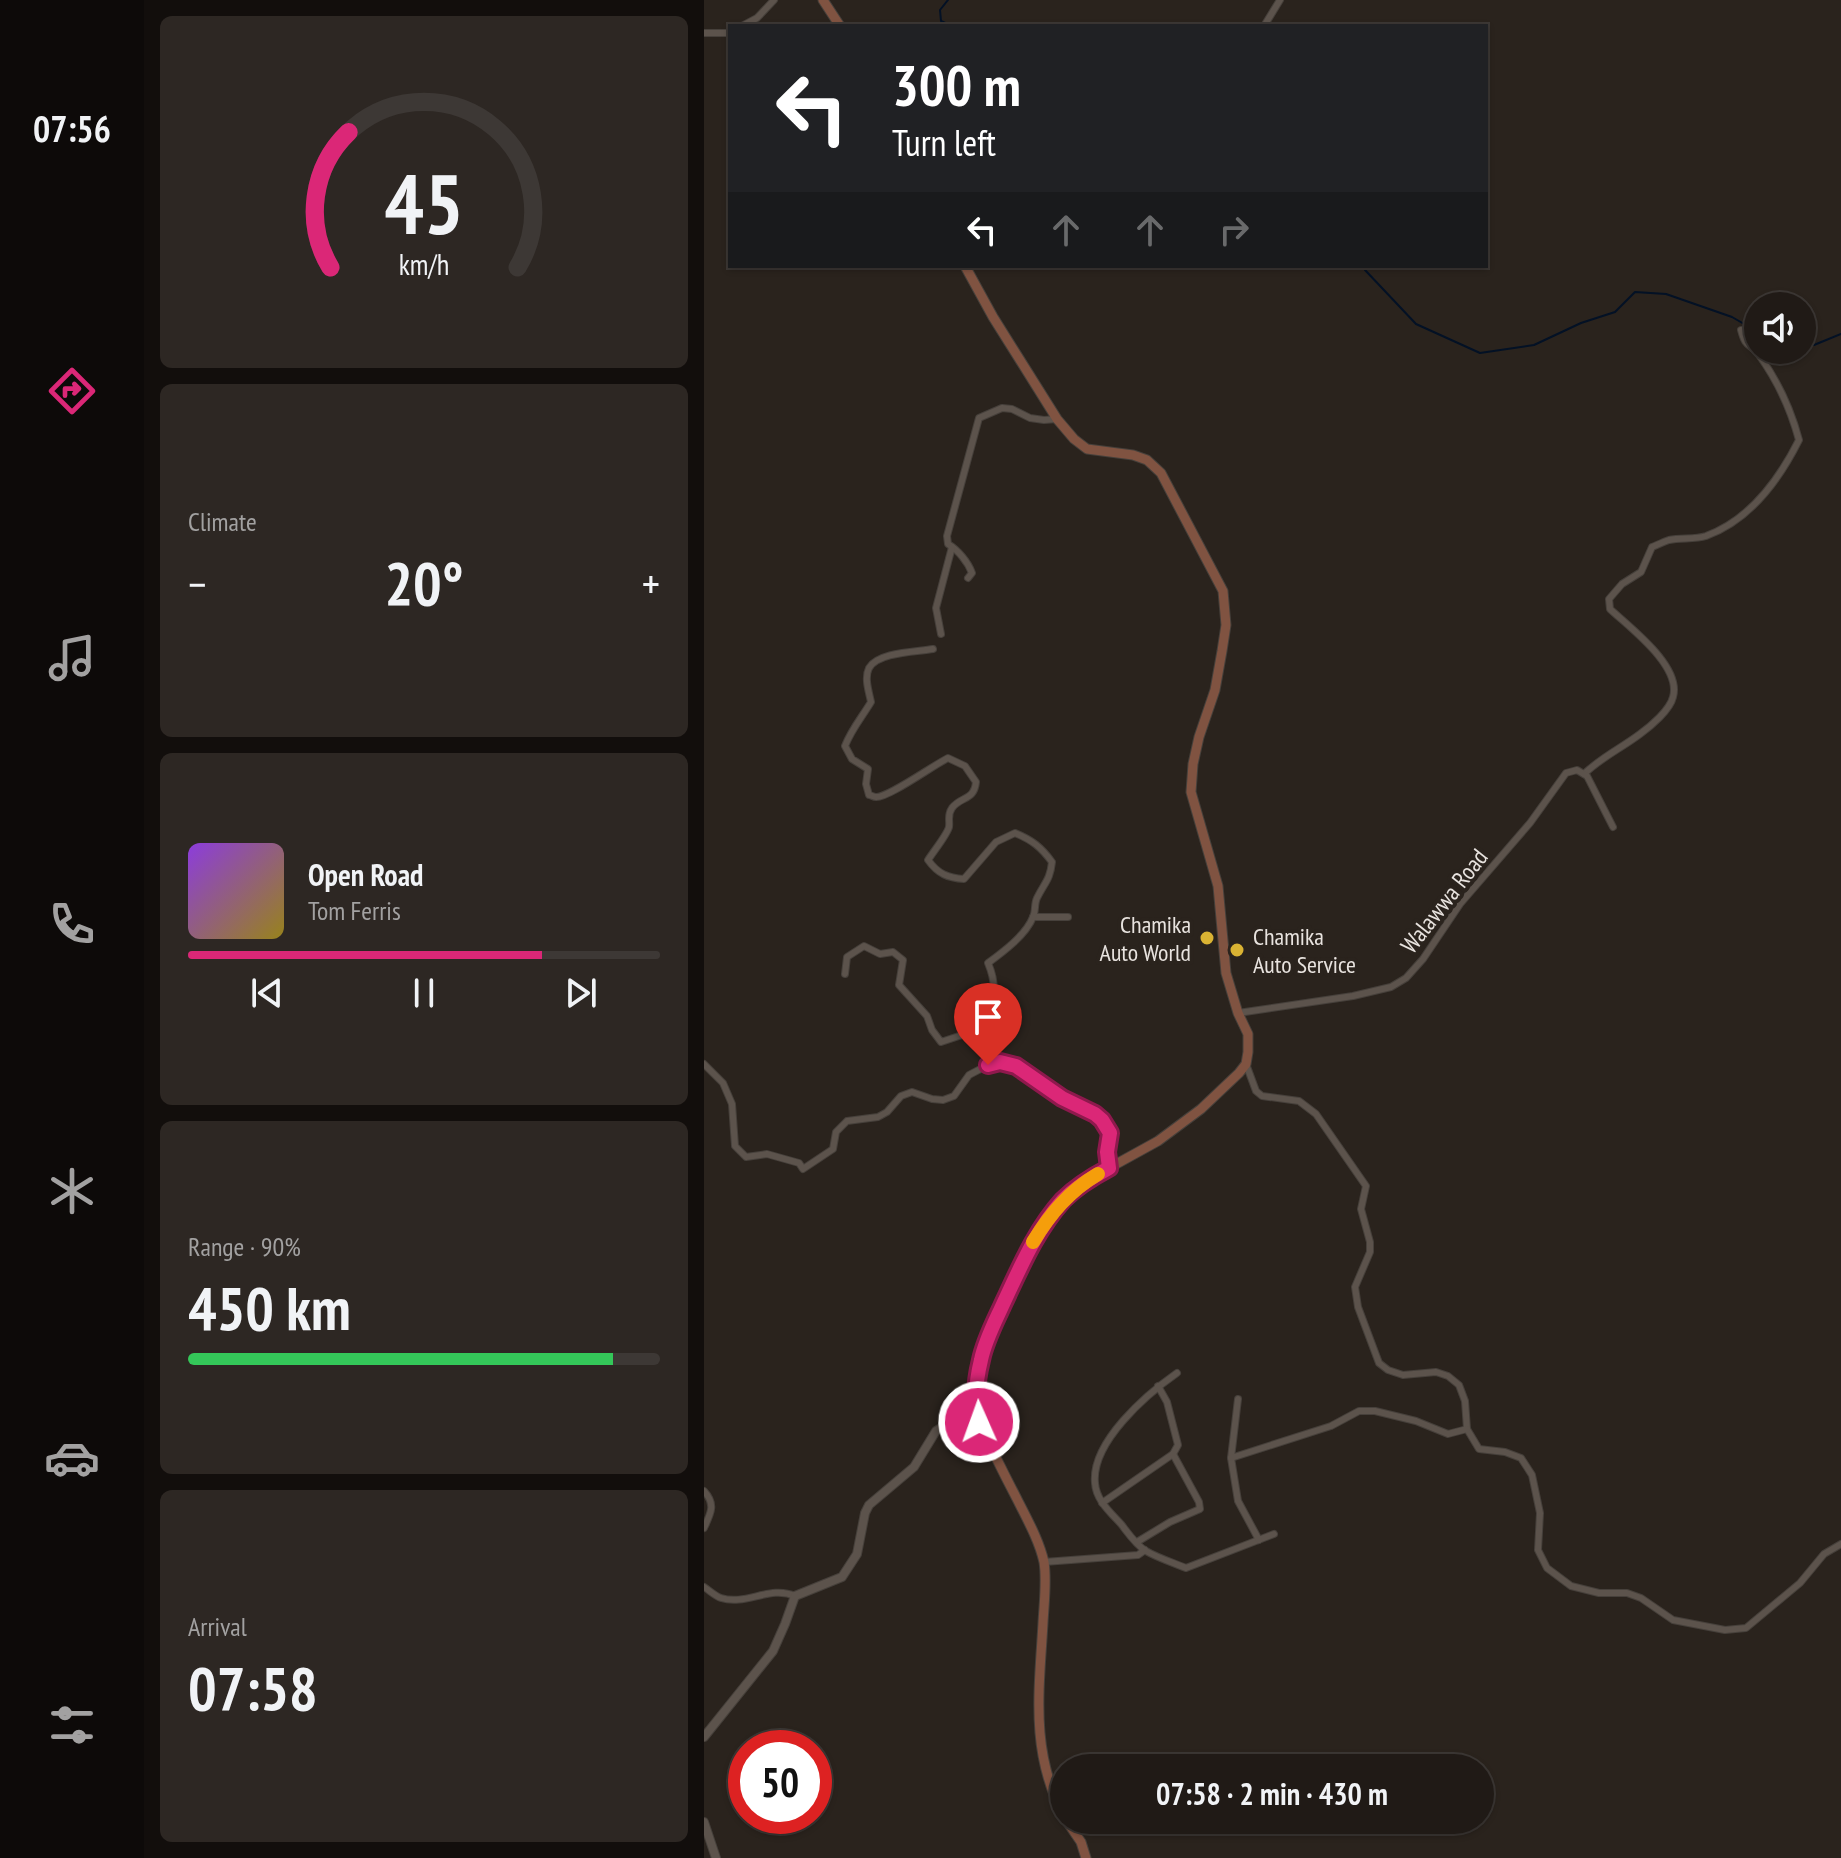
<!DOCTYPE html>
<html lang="en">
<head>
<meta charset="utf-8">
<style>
	:root { --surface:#201a16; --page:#2d2723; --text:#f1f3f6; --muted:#a2a1a1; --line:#3d3835; --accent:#db2777 }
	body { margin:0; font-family:"PT Sans Narrow",sans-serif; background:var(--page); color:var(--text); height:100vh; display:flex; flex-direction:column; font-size:30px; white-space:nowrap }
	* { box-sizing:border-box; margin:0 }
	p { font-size:26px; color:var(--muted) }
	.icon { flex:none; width:44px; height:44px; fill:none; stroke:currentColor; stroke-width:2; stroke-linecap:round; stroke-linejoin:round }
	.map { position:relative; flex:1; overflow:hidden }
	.drawer { display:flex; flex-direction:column; gap:16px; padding:16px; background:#120e0c; width:560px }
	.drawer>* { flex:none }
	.top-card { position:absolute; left:24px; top:24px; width:760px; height:244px; border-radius:0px; box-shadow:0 2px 6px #0004,0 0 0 2px var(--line); background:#202124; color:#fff; overflow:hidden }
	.fabs { position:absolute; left:1040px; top:292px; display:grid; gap:16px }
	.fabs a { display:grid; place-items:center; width:72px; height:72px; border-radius:50%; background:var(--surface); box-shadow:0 2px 6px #0004,0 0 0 2px var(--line); font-size:40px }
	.speed { position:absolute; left:24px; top:1730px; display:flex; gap:16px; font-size:40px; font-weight:700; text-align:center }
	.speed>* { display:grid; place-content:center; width:104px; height:104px; border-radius:50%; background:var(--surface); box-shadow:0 2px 6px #0004,0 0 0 2px var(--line); line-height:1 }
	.speed .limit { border:12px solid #d22; background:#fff; color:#111 }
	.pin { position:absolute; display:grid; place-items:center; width:68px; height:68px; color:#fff; margin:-82px -34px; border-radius:50% 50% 50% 0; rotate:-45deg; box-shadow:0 0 8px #0007 }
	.pin .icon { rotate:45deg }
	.me { position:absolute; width:88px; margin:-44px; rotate:358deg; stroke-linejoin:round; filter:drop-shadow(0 0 6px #0008) }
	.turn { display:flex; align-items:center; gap:28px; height:168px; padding:0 32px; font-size:36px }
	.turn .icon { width:104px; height:104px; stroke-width:2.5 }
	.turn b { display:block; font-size:56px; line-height:68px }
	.lanes { display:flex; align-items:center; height:76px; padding:0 32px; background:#0003; justify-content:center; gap:40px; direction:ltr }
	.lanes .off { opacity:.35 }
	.big { font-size:60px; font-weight:800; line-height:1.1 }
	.drawer .card { flex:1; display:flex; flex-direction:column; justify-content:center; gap:12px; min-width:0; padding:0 28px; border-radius:12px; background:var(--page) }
	.drawer .dial { align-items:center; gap:0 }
	.dial svg { height:208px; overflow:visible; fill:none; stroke:var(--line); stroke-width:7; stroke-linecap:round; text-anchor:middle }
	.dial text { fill:var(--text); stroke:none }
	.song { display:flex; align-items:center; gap:24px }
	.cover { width:96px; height:96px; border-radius:12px; background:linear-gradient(135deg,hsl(270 70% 55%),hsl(50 70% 35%)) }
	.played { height:8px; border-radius:4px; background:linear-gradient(90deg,var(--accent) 75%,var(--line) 75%) }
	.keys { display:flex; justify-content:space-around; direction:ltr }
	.heat { display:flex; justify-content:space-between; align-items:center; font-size:44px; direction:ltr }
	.charge { height:12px; border-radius:6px; background:linear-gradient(90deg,#34c759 90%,var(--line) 0) }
	.trip { position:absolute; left:346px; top:1754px; width:444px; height:80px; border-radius:40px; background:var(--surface); box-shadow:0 2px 6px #0004,0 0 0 2px var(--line); font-weight:800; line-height:80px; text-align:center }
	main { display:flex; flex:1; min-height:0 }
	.tab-bar { display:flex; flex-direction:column; width:144px; justify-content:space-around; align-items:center; background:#0d0a09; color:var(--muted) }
	.tab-bar .icon { width:56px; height:56px }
	.tab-bar .current { color:var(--accent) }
	.tab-bar b { font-size:36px; color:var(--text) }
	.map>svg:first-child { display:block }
</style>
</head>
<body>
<main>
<nav class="tab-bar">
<b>07:56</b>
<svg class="icon current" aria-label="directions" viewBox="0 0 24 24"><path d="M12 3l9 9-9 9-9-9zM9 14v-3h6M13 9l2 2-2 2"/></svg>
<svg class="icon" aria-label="music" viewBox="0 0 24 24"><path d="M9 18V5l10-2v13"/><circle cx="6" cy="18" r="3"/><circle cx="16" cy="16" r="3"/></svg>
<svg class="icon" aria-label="phone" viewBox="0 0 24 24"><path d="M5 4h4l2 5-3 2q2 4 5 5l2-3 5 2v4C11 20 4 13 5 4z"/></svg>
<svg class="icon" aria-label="climate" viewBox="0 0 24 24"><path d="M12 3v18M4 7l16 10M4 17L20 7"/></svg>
<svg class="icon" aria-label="car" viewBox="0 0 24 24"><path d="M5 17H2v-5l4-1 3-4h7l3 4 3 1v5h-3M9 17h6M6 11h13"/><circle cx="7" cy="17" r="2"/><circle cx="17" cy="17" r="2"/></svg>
<svg class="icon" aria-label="filters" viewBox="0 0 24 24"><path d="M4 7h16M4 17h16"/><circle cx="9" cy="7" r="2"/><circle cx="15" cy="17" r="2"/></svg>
</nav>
<section class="drawer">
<div class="card dial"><svg viewBox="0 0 100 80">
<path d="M14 69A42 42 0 1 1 86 69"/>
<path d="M14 69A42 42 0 0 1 21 17" stroke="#db2777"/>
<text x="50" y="56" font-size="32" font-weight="700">45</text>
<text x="50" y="72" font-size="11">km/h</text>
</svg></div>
<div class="card"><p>Climate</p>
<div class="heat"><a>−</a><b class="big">20°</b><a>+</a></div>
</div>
<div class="card">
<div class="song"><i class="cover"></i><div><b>Open Road</b><p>Tom Ferris</p></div></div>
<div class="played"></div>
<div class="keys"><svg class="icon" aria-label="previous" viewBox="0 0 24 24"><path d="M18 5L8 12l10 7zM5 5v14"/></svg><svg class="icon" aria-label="pause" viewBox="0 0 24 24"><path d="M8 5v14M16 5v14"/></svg><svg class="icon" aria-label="next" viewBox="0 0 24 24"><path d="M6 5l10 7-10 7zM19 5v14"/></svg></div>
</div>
<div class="card"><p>Range · 90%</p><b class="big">450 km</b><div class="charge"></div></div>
<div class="card"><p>Arrival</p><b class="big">07:58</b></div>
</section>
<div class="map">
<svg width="1137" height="1858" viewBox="0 0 1137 1858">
	<rect width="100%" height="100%" fill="#2a231d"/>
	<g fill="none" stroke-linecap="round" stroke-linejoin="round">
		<g stroke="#031125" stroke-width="2">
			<path d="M244 0 236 10 237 21 248 26"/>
			<path d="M660 266 661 270 712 324 776 353 830 345 877 323 911 312 931 292 962 294 1028 317 1054 332"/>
			<path d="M1098 344 1110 345 1137 334"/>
		</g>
		<defs>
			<g id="minor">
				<path d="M38 26 53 18 70 0"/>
				<path d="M560 26 576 0"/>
				<path d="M0 33H26"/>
				<path d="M264 578 268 573C264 562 254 550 244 544L243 536 275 418 298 408 308 409 326 418 340 420 353 419"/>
				<path d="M237 634 232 608 248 547"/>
				<path d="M880 774C899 756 916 749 936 734 947 726 966 710 969 697 978 666 925 627 906 609L905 599 918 584 937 572 948 547C953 545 959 542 965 540 977 537 990 540 1002 536 1046 520 1075 480 1095 440 1087 410 1073 380 1055 355 1045 342 1042 349 1037 330"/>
				<path d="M329 917H364"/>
				<path d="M141 974 143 957 160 946 176 954 189 952 199 960 195 985 223 1016 228 1030 237 1042 279 1028C289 1003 295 989 284 963 299 952 322 935 329 917 332 911 330 904 333 898 341 882 346 880 348 862 337 847 328 840 311 833L292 842 260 879C244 878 234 874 224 860 229 852 243 835 245 827 246 820 243 815 248 808 257 796 270 801 272 782L261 766 244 758C228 766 184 798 172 797 169 797 167 795 165 795L162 784 164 769 148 759 141 746C147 730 158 717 167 702 165 692 160 678 165 668 174 652 212 652 229 649"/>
				<path d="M534 1013 649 996 687 987 702 978 719 959 756 904 826 823 862 773 873 770 883 776 909 827"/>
				<path d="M0 1064 19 1083 28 1104 31 1146 42 1157 63 1154 95 1163 99 1169 129 1149 132 1132 143 1121 174 1117 183 1112 197 1096 208 1092 228 1099 239 1100 250 1096 265 1075 284 1065 296 1062 312 1066 358 1098 391 1114 398 1120 406 1133 403 1152 405 1168"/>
				<path d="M542 1064 552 1091 558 1096 595 1101 612 1114 662 1186 657 1209 666 1242V1252L651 1287 654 1307 675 1363 684 1370 699 1375 732 1372 744 1376 755 1385 761 1401 763 1429 775 1449 801 1452 817 1458 828 1475 836 1513 834 1550 843 1568 867 1586 895 1593H923L937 1598 969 1620 1021 1630 1042 1628 1096 1583 1120 1554 1137 1544"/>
				<path d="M473 1373C443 1394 387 1442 391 1483 392 1500 406 1512 417 1524 424 1533 432 1545 442 1551 454 1558 470 1563 482 1568L570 1534"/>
				<path d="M534 1399 527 1458 534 1501 555 1540"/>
				<path d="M527 1458 627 1426 655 1411H671L712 1421 744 1434 763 1429"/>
				<path d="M0 1491C12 1504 7 1513 0 1528"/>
				<path d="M398 1503 469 1454 474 1445 463 1402 454 1386"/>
				<path d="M433 1542 466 1522 496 1509 495 1502 469 1454"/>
				<path d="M340 1562 434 1555 441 1550"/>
				<path d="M0 1587C5 1590 11 1596 17 1598 42 1606 66 1585 91 1596"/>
			</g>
			<g id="tertiary">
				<path d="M0 1737 69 1651 81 1624 91 1596 138 1577 153 1554 161 1513 165 1505 210 1467 232 1431 271 1406"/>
				<path d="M0 1822 12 1858"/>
			</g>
			<g id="secondary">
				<path d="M119 0 136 26"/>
				<path d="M261 266 289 317 353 419 370 439 383 449 429 455 443 460 457 473 519 591 522 625 518 651 511 690 495 737 489 764 487 792 514 886 522 973 534 1013 544 1034V1052L542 1064 535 1073 497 1109 454 1141 376 1184 360 1199 341 1222 323 1251 293 1317 277 1359 271 1406 275 1422C287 1448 300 1474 313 1499 323 1519 335 1540 340 1562 343 1581 340 1603 339 1623 335 1692 326 1753 360 1816"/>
				<path d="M362 1820 377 1842 382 1858"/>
			</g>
		</defs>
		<use href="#minor" stroke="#46403b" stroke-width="8"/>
		<use href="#tertiary" stroke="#46403b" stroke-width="10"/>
		<use href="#secondary" stroke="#46403b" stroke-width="11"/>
		<use href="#minor" stroke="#5c534c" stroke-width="6"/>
		<use href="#tertiary" stroke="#5c534c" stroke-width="8"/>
		<use href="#secondary" stroke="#805341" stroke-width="9"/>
	</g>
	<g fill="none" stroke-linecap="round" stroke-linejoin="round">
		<defs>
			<path id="route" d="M275 1422C270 1402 272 1380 277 1360 281 1340 292 1320 300 1302 317 1266 332 1230 359 1200 373 1186 388 1177 405 1168L403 1152 406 1133 398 1120 391 1114 358 1098 312 1066 296 1062 284 1065"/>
		</defs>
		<use href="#route" stroke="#8e194d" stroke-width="20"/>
		<use href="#route" stroke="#db2777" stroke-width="14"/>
		<path stroke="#f59e0b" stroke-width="14" d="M329 1242C346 1214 365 1191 394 1174"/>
	</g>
	<g fill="#dab333" stroke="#2a231d" stroke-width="3">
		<circle cx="503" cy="938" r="8"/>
		<circle cx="533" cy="950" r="8"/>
	</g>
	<g text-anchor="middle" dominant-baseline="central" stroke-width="8" stroke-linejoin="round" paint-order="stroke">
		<g font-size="24" fill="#e8e3df" stroke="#2a231d">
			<text transform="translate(740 901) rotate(-52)">Walawwa Road</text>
		</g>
		<g font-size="24" fill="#e8e3df" stroke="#2a231d" text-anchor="end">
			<text x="487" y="924">Chamika<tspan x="487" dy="28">Auto World</tspan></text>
			<text x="549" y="936" text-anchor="start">Chamika<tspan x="549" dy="28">Auto Service</tspan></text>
		</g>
	</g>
</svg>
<div class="fabs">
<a><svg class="icon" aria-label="sound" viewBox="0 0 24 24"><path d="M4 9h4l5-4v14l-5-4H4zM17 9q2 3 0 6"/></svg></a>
</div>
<div class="speed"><div class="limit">50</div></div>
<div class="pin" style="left:284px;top:1065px;background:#d93025"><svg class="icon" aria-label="arrive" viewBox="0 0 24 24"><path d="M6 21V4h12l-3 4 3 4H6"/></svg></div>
<svg class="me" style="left:275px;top:1422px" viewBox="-20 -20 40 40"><circle r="17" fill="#db2777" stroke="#fff" stroke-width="3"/><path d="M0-11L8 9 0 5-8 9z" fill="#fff"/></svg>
<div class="trip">07:58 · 2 min · 430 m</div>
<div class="top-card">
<div class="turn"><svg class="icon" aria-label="left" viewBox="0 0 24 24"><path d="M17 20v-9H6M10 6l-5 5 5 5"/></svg><div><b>300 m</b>Turn left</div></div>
<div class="lanes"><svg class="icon" aria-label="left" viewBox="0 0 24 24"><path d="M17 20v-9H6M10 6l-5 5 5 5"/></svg><svg class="icon off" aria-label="ahead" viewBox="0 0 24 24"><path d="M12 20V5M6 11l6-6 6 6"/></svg><svg class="icon off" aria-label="ahead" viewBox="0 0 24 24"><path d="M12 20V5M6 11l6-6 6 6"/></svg><svg class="icon off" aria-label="right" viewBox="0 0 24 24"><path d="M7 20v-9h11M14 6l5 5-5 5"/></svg></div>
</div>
</div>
</main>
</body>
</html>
